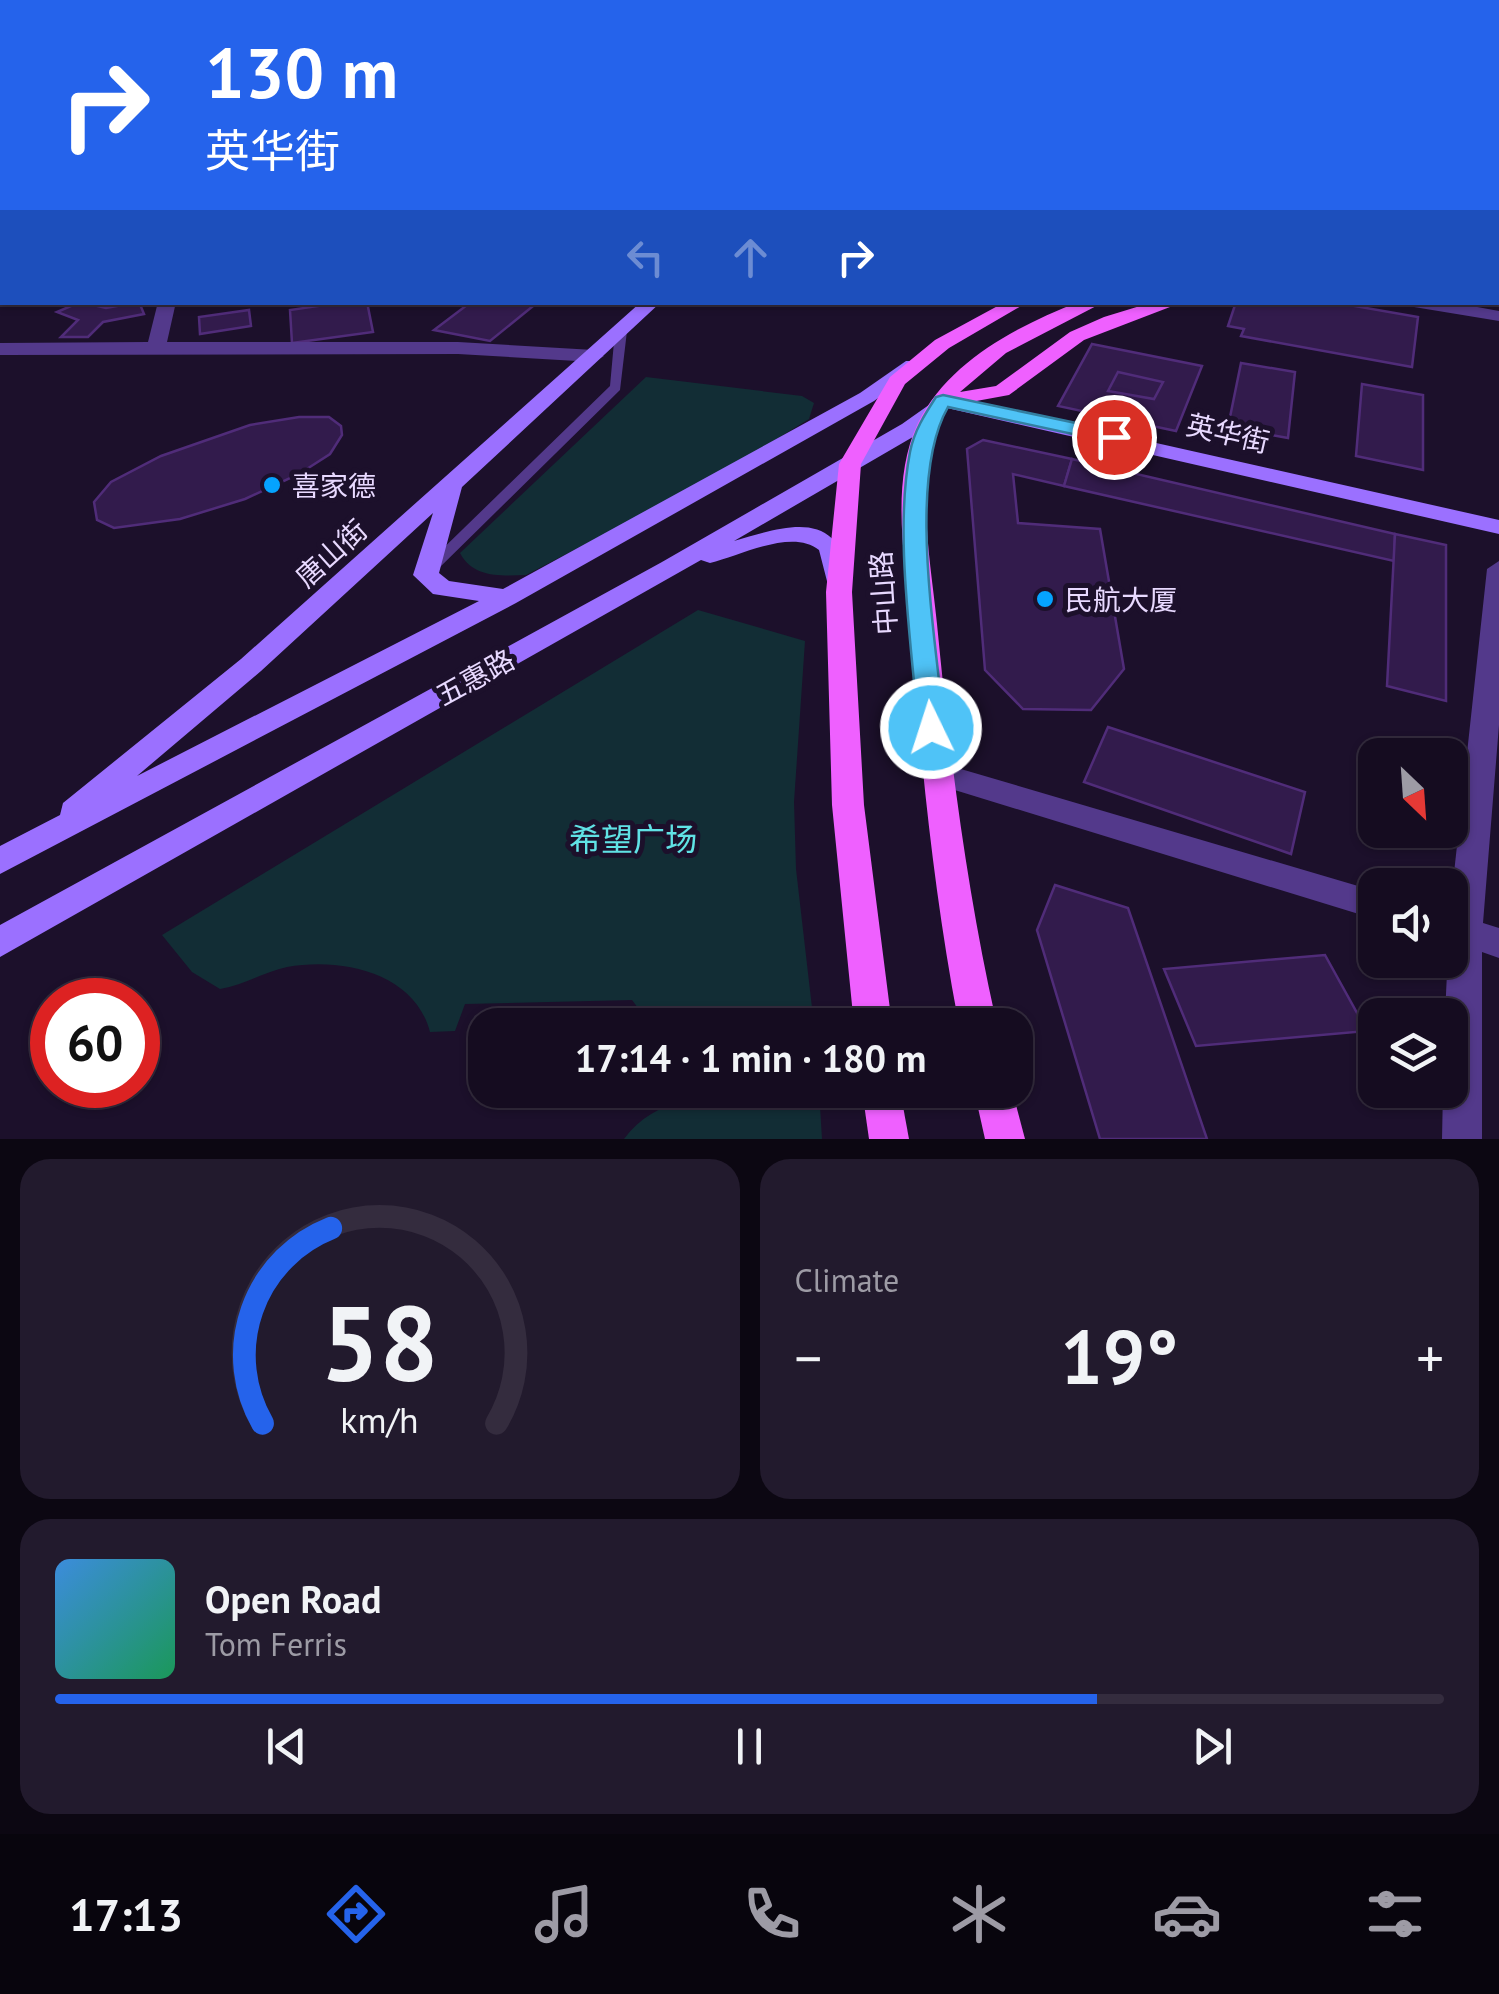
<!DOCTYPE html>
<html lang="en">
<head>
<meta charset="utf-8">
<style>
	:root { --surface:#150c20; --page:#221a2d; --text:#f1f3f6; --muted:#9d9ba5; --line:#342c3e; --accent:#2563eb }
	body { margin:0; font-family:"PT Sans","Noto Sans SC",sans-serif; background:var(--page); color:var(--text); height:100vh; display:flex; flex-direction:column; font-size:38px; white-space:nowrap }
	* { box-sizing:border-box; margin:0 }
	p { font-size:32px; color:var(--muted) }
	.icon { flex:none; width:55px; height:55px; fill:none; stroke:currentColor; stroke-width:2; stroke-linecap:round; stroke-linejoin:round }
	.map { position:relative; height:1139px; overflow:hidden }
	.panel { display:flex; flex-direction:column; gap:20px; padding:20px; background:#0c0712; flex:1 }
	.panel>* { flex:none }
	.banner { position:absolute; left:0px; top:0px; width:1500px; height:305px; box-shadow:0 2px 8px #0004,0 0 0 2px var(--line); background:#2563eb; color:#fff; overflow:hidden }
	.needle { width:65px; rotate:155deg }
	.tools { position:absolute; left:1358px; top:738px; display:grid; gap:20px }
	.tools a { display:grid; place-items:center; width:110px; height:110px; border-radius:20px; background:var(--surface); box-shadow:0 2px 8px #0004,0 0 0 2px var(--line); font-size:50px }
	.speed { position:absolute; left:30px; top:978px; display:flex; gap:20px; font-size:50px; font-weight:700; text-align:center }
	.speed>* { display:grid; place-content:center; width:130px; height:130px; border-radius:50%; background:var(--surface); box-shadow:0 2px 8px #0004,0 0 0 2px var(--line); line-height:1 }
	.speed .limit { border:15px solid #d22; background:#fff; color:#111 }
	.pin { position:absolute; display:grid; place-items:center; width:85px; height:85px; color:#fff; margin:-42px; border:5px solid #fff; border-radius:50%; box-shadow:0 2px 10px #0007 }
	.me { position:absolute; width:110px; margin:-55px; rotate:356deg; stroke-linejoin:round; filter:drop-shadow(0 0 8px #0008) }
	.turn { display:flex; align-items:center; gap:35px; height:210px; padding:0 40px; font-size:45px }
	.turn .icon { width:130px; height:130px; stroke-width:2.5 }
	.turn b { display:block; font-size:70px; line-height:85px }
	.lanes { display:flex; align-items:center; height:95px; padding:0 40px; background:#0003; justify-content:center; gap:50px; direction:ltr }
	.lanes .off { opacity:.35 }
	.big { font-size:75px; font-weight:800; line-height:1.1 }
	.panel .card { flex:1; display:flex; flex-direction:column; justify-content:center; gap:15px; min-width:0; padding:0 35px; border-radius:30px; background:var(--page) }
	.panel .dial { align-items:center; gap:0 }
	.dial svg { height:260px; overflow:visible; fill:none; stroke:var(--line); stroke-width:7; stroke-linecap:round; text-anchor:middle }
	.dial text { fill:var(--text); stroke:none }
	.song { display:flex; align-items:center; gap:30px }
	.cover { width:120px; height:120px; border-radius:15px; background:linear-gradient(135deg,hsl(210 70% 55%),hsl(150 70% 35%)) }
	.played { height:10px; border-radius:5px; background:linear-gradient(90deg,var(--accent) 75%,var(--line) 75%) }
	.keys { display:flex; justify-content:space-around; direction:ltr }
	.heat { display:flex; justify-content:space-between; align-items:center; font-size:55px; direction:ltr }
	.panel .tiles { flex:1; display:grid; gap:20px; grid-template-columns:1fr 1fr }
	.card:last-child { grid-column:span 2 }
	.trip { position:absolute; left:468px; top:1008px; width:565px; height:100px; border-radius:30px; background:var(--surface); box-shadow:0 2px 8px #0004,0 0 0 2px var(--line); font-weight:800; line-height:100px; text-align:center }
	.tab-bar { display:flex; height:160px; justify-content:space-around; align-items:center; background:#08050d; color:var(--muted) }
	.tab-bar .icon { width:70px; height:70px }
	.tab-bar .selected { color:var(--accent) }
	.tab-bar b { font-size:45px; color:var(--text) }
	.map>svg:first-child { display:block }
</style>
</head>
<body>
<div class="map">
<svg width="1499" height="1139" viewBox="0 0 1499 1139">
	<rect width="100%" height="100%" fill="#1c102b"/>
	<g fill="#122d35">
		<path d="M646 377 802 396 814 403 809 419 718 475 526 575C501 576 473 578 460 553Z"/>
		<path d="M698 610 805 641 794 802 796 869 814 1025H651L632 1000 465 1004 455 1031 430 1032C415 973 342 957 287 967 264 972 244 985 220 989L192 972 162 935Z"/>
		<path d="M762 1090H819L822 1139H624C655 1096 713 1093 762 1090Z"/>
	</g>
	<g fill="#321b4c" stroke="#502c79" stroke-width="2.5">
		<path d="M80 302 106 308 139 302 144 314 103 322 88 337H61L78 320 57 312Z"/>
		<path d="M345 302H367L373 332 292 343 290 310Z"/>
		<path d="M471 302H538L490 341 434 330Z"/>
		<path d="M1236 302H1332L1418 317 1412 367 1241 336 1244 329 1228 326Z"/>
		<path d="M249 310 251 326 200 334 199 317Z"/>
		<path d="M1092 344 1202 366 1176 431 1058 406Z"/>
		<path d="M1241 363 1295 372 1288 438 1228 427Z"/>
		<path d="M1118 372 1163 382 1154 399 1108 391Z"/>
		<path d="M1362 384 1423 395V470L1356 456Z"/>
		<path d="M299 417H329L341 426 342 435 330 454 299 474 245 499 180 519 114 528 97 520 94 502 111 482 161 456 250 425Z"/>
		<path d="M983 440 1072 459 1064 486 1013 474 1018 523 1100 529 1124 669 1091 710 1023 709 985 670 967 449Z"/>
		<path d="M1072 459 1395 534 1394 561 1064 486Z"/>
		<path d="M1395 534 1446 545V701L1387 686Z"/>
		<path d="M1108 727 1305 792 1291 854 1084 782Z"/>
		<path d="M1055 885 1128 908 1207 1139H1100L1037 930Z"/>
		<path d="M1325 955 1367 1031 1196 1046 1164 969Z"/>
	</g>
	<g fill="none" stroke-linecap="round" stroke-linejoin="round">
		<path fill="#53398b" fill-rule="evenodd" d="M621 328 627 331 620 390 436 571H426L424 568 426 565 610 386 615 331Z"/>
		<g fill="#53398b" fill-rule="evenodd">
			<path d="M436 0H447L448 2H438Z"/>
			<path d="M740 0H752L753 2H742Z"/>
			<path d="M1008 0H1018L1019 2H1009Z"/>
			<path d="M1110 0H1129L1130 2H1113Z"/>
			<rect x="1498" y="44" width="1" height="6"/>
			<path d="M1498 88 1499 89V97L1498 96Z"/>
			<rect x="1498" y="233" width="1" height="25"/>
			<path d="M158 302H176L167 342H458L594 350 604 356 594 362 458 354 0 355V343L148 342Z"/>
			<path d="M1405 302H1450L1499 311V321L1414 307Z"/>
			<path d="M1499 561V725L1483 923 1499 928V958L1482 952V1139H1442L1443 1090H1450V1015H1445L1450 910 1487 569Z"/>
			<path d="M934 753 945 756 954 767 1375 891V919L932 783 919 764 923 756Z"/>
		</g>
		<g fill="#9b70ff" fill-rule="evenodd">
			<path d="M641 302H661L462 487 439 573 449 581 503 589 860 393 906 361H920L923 365 874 401 516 603 0 874V846L60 815 63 803 241 659ZM433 513 413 575 433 594 479 601 137 776 261 671Z"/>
			<path d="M943 395 1499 520V534L947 408 918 434 734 541C788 525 839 508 850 580L846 585H828L819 550C792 528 740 556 710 563L701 560 0 957V925L662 562 902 424Z"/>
		</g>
		<g fill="#ef60ff" fill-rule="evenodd">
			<rect x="0" y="23" width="2" height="6"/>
			<rect x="1498" y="172" width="1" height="8"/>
			<path d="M1498 201H1499V211L1498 210Z"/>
			<path d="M1499 219V229L1498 230V220Z"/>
			<path d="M1005 302H1028L949 348 905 384 861 464 852 592 864 805 892 1025H854L832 805 826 592 839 464 890 377 935 340Z"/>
			<path d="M1078 302H1104L1006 353 960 392 996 386 1070 332 1104 317 1153 302H1183L1084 340 1009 395 949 406C938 427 930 447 928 471 922 522 932 573 937 624 950 759 967 892 997 1025H959C933 890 920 755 910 619 905 557 890 482 918 423 949 361 1016 327 1078 302Z"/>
			<path d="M862 1090H900L909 1139H869Z"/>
			<path d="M974 1090H1012L1025 1139H985Z"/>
		</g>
	</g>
	<path fill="#4fc3f7" stroke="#337fa1" stroke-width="2.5" d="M943 395 1114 431 1124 437 1114 443 948 407C906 480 937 643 944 728L940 735H922L918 728C912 644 894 534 910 452 914 431 925 414 936 397Z"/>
	<g fill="#05a3ff" stroke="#1c102b" stroke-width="4">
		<circle cx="272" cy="485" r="10"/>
		<circle cx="1045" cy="599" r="10"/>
	</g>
	<g text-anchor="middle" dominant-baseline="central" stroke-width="10" stroke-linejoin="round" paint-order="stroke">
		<g font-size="28" fill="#e8d9ff" stroke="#1c102b">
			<text transform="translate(1228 433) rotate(13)">英华街</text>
			<text transform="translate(331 553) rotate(-42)">唐山街</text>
			<text transform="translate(883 593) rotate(-94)">中山路</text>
			<text transform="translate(475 677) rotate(-29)">五惠路</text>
		</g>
		<g font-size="28" fill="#e8d9ff" stroke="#1c102b" text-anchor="start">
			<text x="292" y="485">喜家德</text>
			<text x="1065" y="599">民航大厦</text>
		</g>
		<g font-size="32" fill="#60e2e5" stroke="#1c102b">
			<text x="633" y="839">希望广场</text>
		</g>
	</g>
</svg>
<div class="tools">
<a><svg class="needle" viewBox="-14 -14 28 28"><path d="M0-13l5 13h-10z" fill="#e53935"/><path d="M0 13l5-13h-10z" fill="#9d9ba5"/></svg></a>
<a><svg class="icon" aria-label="sound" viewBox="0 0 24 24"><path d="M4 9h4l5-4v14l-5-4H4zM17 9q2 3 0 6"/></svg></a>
<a><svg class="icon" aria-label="layers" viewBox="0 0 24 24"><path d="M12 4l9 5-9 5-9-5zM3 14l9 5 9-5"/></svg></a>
</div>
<div class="speed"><div class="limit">60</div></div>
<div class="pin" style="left:1114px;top:437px;background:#d93025"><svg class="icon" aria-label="arrive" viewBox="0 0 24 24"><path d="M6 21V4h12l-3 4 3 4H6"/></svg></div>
<svg class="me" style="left:931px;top:728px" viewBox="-20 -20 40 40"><circle r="17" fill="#4fc3f7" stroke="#fff" stroke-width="3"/><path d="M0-11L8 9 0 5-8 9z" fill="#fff"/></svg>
<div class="trip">17:14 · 1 min · 180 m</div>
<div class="banner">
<div class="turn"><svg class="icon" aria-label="right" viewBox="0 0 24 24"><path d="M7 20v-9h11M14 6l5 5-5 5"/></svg><div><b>130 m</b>英华街</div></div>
<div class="lanes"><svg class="icon off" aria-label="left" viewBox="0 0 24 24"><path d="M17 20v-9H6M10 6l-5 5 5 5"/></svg><svg class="icon off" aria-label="ahead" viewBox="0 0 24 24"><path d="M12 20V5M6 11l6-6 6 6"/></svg><svg class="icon" aria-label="right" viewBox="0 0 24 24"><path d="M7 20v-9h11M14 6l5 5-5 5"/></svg></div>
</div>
</div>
<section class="panel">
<div class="tiles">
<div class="card dial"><svg viewBox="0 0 100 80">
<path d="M14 69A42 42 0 1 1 86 69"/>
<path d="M14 69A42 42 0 0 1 35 9" stroke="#2563eb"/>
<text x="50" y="56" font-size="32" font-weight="700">58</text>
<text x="50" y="72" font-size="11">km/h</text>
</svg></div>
<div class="card"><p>Climate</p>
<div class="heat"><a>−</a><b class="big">19°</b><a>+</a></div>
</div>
<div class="card">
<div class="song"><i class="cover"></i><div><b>Open Road</b><p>Tom Ferris</p></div></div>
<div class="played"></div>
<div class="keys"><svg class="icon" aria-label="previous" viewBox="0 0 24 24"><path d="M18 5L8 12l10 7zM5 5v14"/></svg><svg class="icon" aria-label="pause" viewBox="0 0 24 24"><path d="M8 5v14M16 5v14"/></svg><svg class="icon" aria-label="next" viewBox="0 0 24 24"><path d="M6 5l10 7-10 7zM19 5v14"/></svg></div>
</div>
</div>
</section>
<nav class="tab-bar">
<b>17:13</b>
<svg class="icon selected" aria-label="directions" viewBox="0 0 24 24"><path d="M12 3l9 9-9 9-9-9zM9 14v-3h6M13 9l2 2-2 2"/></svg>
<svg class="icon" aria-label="music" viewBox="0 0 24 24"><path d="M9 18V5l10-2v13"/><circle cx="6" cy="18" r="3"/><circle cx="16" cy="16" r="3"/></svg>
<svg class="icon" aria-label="phone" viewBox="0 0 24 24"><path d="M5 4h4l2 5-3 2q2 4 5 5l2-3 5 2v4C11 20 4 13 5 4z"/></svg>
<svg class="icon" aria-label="climate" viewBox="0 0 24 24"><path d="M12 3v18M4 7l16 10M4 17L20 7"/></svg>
<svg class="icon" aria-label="car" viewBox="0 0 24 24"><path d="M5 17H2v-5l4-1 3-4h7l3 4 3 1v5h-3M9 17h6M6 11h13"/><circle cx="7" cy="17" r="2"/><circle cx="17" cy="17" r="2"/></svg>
<svg class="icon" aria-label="filters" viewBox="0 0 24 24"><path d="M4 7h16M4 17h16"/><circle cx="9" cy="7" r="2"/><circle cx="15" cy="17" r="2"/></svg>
</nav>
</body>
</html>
